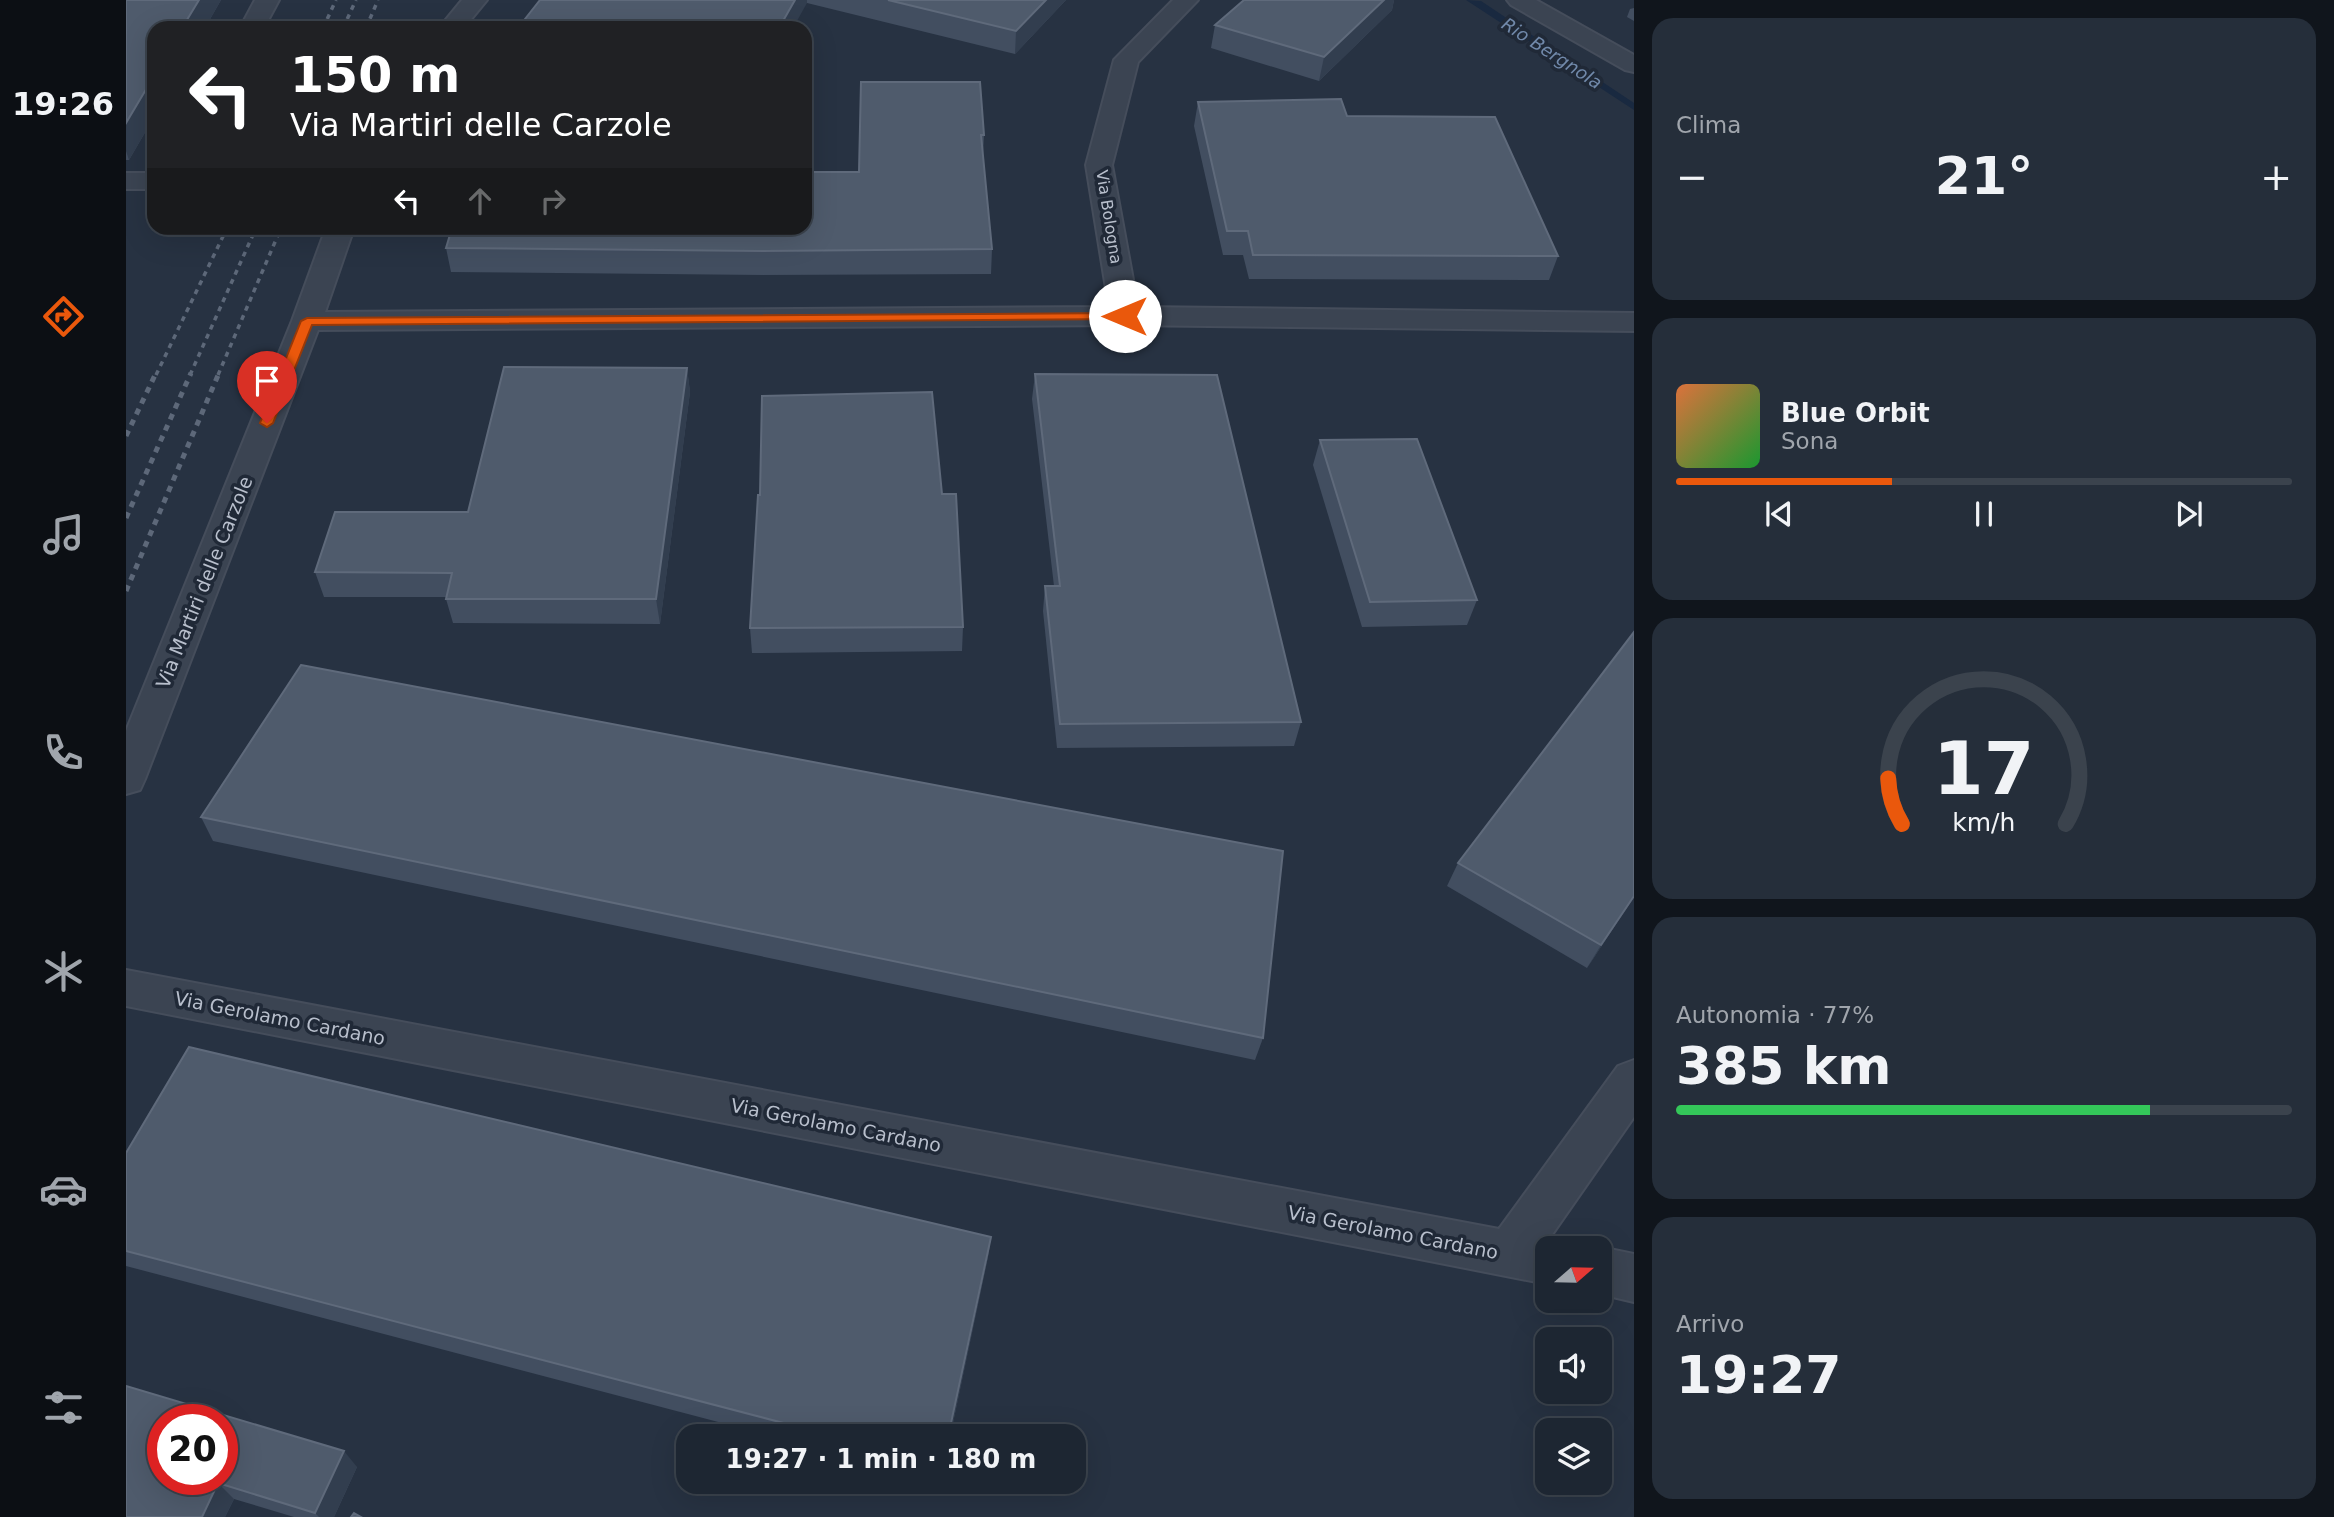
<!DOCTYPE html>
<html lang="it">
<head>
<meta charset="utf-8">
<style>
	:root { --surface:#1d2632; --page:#252e3a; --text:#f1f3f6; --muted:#a0a5ac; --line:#3b434d; --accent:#ea580c }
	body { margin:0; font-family:"DejaVu Sans",sans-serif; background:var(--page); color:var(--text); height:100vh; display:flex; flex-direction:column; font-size:26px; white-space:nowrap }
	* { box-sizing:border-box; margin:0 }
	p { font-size:23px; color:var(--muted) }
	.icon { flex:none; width:38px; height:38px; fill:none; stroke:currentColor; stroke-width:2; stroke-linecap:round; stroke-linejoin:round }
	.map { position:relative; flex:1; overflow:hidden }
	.panel { display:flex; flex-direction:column; gap:18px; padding:18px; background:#10151c; width:700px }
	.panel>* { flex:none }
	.top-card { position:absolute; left:21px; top:21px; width:665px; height:214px; border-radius:21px; box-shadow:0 7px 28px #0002,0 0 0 2px var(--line); background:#202124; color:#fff; overflow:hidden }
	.needle { width:46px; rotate:70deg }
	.fabs { position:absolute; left:1409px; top:1236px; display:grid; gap:14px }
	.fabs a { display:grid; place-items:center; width:77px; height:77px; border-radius:14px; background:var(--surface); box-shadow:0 7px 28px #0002,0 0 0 2px var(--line); font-size:35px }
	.speed { position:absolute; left:21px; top:1404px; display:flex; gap:14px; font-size:35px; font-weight:700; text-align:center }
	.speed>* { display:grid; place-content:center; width:91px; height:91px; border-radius:50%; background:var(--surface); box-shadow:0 7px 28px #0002,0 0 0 2px var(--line); line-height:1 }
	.speed .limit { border:10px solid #d22; background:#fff; color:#111 }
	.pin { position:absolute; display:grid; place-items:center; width:60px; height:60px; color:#fff; margin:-72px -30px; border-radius:50% 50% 50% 0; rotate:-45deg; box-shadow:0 0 7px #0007 }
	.pin .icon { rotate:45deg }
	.me { position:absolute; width:77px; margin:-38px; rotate:270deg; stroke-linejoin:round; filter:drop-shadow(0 0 5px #0008) }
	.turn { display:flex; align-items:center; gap:24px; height:147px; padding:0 28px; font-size:32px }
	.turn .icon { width:91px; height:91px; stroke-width:2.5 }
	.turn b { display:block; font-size:49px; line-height:60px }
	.lanes { display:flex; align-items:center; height:66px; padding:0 28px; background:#0003; justify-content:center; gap:35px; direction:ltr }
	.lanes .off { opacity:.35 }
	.big { font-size:52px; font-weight:800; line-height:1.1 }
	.panel .tile { flex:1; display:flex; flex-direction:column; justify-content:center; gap:10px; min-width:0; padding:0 24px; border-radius:21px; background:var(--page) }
	.panel .dial { align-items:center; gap:0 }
	.dial svg { height:182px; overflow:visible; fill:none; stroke:var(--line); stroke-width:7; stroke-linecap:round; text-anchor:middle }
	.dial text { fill:var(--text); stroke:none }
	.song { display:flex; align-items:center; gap:21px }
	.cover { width:84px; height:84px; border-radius:10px; background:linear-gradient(135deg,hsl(20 70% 55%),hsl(130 70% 35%)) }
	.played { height:7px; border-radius:4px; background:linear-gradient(90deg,var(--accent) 35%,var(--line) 35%) }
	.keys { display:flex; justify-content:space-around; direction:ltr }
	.heat { display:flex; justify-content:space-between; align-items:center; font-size:38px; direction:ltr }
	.charge { height:10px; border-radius:5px; background:linear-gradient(90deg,#34c759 77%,var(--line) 0) }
	.trip { position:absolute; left:550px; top:1424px; width:410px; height:70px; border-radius:21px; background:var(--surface); box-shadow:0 7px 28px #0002,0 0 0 2px var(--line); font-weight:800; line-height:70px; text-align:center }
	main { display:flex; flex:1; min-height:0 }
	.tab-bar { display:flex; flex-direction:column; width:126px; justify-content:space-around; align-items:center; background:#0c0f14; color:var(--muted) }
	.tab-bar .icon { width:49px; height:49px }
	.tab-bar .active { color:var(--accent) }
	.tab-bar b { font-size:32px; color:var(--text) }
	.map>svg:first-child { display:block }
</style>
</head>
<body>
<main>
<nav class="tab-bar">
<b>19:26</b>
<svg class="icon active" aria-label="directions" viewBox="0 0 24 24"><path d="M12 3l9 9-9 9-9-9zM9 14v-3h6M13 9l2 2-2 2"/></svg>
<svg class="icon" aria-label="music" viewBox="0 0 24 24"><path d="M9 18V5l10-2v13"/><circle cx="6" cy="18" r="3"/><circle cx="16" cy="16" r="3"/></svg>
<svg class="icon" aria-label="phone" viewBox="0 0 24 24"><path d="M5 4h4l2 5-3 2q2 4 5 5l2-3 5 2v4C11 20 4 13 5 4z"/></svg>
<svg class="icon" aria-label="climate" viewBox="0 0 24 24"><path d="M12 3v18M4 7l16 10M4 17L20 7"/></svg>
<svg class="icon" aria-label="car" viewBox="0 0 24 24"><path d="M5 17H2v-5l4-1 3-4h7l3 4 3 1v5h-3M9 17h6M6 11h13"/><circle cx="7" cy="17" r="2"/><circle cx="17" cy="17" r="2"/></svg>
<svg class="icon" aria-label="filters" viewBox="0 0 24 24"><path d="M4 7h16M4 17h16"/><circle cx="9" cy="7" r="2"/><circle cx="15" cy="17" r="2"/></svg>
</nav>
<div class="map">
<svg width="1508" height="1517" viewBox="0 0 1508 1517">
	<rect width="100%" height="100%" fill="#273242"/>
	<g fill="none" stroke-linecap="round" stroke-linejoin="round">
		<path fill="#192940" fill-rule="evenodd" d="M1340 0 1355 1 1508 103V110Z"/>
		<defs>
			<g id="minor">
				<path d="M129 0H153L138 28H114Z"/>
				<path d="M336 0H361L338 28H313Z"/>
				<path d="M1047 0H1072L1012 62 986 165 1012 307 1508 313V331L999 325 192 330 19 779 14 790 0 794V731L166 321 200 228H228L199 312 983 307 960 165 988 60Z"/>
				<path d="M1381 0H1410L1508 55V72L1499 70 1385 5Z"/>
				<rect x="0" y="173" width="28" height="16"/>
				<path d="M0 970 1373 1229 1492 1066 1508 1060V1117L1423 1239 1438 1244 1440 1248H1421V1284L0 1006Z"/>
				<path d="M1474 1247 1508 1254V1302L1474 1294Z"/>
			</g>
		</defs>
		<use href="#minor" stroke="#454d5b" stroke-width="4"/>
		<use href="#minor" fill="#3b4452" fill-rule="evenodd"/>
		<g stroke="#5d6879" stroke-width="3.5" stroke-dasharray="5 5" stroke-linecap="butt">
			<path d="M197 28 210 0"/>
			<path d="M217 28 230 0"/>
			<path d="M240 28 252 0"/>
			<path d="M30 375 101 228"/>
			<path d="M64 375 130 228"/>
			<path d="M92 375 155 228"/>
		</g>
		<g stroke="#5d6879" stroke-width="5" stroke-dasharray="6 6" stroke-linecap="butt">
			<path d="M0 436 30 373"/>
			<path d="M0 518 65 373"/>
			<path d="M0 591 93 373"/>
		</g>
	</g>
	<g fill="#424e60">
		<path d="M0 0H95L79 28H28V117L3 160H0Z"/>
		<path d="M414 0H940L889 54 681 3Z"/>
		<path d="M1118 0H1268L1266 10 1193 81 1085 48 1089 25Z"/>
		<path d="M1508 8V21L1501 17 1504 9Z"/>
		<path d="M735 82 858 135 857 157 866 249 865 274 637 275 325 272 320 248 733 172Z"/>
		<path d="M1072 102 1221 116 1432 256 1423 280 1123 279 1117 255H1097L1068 126Z"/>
		<path d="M561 368 564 392 534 624 327 623 320 599V597H198L189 572 342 512Z"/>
		<path d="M909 374 1175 722 1168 746 931 748 917 611 919 586H928L906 399Z"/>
		<path d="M1194 440 1351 600 1341 625 1236 627 1187 465Z"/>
		<path d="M816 494 837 627 836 651 626 653 624 628Z"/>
		<path d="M75 817 1137 1038 1129 1060 87 841Z"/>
		<path d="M1332 863 1508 897 1461 968 1321 886Z"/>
		<path d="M0 1153 865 1237 862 1257 824 1437H649L0 1266Z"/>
		<path d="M0 1386 231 1467 208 1517H168L108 1499 99 1517H0Z"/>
	</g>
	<g fill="#323e4f">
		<path d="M73 0H95L79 28H56Z"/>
		<path d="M669 0H681V3L667 28H653Z"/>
		<path d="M920 0H940L889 54 890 31Z"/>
		<path d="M1258 0H1268L1266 10 1193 81 1198 57Z"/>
		<path d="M28 76V117L3 160 0 151V123Z"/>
		<path d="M561 368 564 392 534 624 530 599Z"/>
		<path d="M1508 896V897L1461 968 1475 945Z"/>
		<path d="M865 1237 862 1257 824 1437H822Z"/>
		<path d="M218 1451 231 1467 208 1517H193L189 1513Z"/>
		<path d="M92 1483 108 1499 99 1517H76Z"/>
	</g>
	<g fill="#4f5b6c" stroke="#5f6a7b" stroke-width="2" fill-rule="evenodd">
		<path d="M0 0H73L56 28H28V76L0 123Z"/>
		<path d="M414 0H669L653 28H392Z"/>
		<path d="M762 0H920L890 31Z"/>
		<path d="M1118 0H1258L1198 57 1089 25Z"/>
		<path d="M735 82H854L858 135H855L866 249 635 251 320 248 326 228H679V172H733Z"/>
		<path d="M1215 99 1221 116 1369 117 1432 256 1127 255 1122 231H1101L1072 102Z"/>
		<path d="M378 367 561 368 530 599H320L326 573 189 572 209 512H342Z"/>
		<path d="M909 374 1091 375 1175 722 934 724 919 586H934Z"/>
		<path d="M806 392 816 494H830L837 627 624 628 632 495H634L636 396Z"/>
		<path d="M1291 439 1351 600 1244 602 1194 440Z"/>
		<path d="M1508 632V896L1475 945 1332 863Z"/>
		<path d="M175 665 1157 851 1137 1038 75 817Z"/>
		<path d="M63 1047 865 1237 822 1437H711L0 1251V1153Z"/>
		<path d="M0 1386 218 1451 189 1513 92 1483 76 1517H0ZM37 1419H96V1479H37Z"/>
		<path d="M228 1513 235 1517H225Z"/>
	</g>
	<path fill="#ea580c" stroke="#983908" stroke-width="2" d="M999 313 1005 316 1003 319 186 325 147 423 141 427 134 423 175 321 181 318Z"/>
	<g text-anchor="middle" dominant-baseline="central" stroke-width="7" stroke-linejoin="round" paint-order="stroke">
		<g font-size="16" fill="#b8bfcc" stroke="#202937">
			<text transform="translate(983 217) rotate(81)">Via Bologna</text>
		</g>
		<g font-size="18" font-style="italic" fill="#7189aa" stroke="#202937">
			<text transform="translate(1426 53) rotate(33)">Rio Bergnola</text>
		</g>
		<g font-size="19" fill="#b8bfcc" stroke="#202937">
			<text transform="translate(78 582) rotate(-68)">Via Martiri delle Carzole</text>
			<text transform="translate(154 1018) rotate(11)">Via Gerolamo Cardano</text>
			<text transform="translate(710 1125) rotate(11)">Via Gerolamo Cardano</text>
			<text transform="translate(1267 1232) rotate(11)">Via Gerolamo Cardano</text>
		</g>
	</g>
</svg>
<div class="fabs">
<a><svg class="needle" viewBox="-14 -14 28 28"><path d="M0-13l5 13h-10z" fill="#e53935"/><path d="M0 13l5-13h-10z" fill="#a0a5ac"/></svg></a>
<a><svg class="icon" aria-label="sound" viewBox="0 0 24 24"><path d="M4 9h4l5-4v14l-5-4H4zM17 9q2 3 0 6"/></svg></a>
<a><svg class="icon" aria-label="layers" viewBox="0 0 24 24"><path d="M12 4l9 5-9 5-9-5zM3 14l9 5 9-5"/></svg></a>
</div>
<div class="speed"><div class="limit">20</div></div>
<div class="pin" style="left:141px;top:423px;background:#d93025"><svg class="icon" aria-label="arrive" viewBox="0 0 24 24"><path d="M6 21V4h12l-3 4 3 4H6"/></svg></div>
<svg class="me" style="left:999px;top:316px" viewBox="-20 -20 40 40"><circle r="19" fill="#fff"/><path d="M0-13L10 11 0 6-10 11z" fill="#ea580c"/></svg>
<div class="trip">19:27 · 1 min · 180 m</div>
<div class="top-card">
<div class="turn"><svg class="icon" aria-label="left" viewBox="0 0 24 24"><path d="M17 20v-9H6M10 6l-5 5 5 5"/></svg><div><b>150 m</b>Via Martiri delle Carzole</div></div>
<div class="lanes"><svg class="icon" aria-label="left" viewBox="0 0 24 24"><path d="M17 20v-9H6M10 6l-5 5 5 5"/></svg><svg class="icon off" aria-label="ahead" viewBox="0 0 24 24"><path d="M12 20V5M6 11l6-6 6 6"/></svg><svg class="icon off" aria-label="right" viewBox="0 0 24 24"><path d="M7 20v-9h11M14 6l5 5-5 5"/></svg></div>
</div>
</div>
<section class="panel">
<div class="tile"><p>Clima</p>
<div class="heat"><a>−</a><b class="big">21°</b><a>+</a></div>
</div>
<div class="tile">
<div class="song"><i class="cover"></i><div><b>Blue Orbit</b><p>Sona</p></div></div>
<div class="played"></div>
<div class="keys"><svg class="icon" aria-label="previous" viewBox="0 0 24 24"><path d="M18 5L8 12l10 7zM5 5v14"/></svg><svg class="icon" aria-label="pause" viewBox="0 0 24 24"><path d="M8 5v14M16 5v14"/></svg><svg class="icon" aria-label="next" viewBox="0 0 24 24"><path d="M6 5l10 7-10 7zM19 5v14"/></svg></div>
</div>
<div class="tile dial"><svg viewBox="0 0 100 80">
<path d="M14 69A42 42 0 1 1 86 69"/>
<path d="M14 69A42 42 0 0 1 8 49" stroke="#ea580c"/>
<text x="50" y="56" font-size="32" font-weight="700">17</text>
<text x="50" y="72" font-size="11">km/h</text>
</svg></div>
<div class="tile"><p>Autonomia · 77%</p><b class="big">385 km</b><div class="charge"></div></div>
<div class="tile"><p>Arrivo</p><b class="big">19:27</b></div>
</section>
</main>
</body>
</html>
